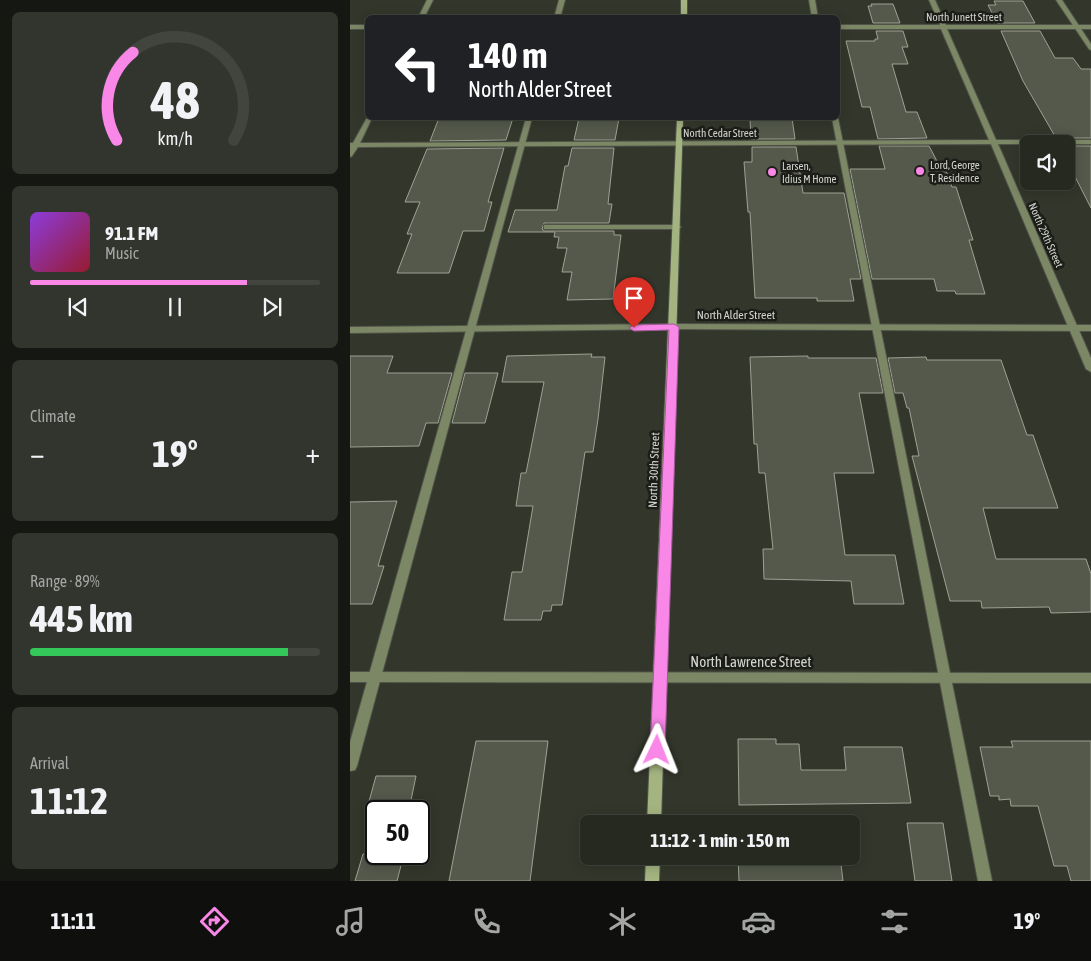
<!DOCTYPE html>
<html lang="en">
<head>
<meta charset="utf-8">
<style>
	:root { --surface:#262920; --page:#32352d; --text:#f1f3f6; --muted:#a4a6a5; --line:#42453e; --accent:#f987e8 }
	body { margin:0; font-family:"Asap Condensed",sans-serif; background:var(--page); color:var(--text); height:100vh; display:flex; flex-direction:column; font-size:19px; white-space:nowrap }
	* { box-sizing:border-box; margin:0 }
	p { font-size:16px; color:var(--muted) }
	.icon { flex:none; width:28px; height:28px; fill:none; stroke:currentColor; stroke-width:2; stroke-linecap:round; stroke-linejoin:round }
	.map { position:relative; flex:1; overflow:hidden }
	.panel { display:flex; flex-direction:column; gap:12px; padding:12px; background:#151712; width:350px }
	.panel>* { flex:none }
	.guide { position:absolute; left:15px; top:15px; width:475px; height:105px; border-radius:8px; box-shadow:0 2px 12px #0003,0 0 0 1px var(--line); background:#202124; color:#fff; overflow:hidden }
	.fabs { position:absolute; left:670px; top:135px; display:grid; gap:10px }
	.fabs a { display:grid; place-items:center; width:55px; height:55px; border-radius:8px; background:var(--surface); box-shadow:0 2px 12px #0003,0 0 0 1px var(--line); font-size:25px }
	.speed { position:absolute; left:15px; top:800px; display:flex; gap:10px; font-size:25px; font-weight:700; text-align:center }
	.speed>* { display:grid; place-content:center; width:65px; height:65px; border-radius:50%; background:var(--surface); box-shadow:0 2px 12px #0003,0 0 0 1px var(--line); line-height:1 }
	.speed .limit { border:2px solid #111; border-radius:8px; background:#fff; color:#111 }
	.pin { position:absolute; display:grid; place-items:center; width:42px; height:42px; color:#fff; margin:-51px -21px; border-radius:50% 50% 50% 0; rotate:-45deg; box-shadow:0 0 5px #0007 }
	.pin .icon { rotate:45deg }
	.me { position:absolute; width:55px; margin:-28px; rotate:2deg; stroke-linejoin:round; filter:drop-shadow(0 0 4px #0008) }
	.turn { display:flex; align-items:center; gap:18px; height:105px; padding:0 20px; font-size:22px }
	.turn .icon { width:65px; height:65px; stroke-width:2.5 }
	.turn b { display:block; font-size:35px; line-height:42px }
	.big { font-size:38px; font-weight:700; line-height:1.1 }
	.panel .widget { flex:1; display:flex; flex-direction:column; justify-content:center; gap:8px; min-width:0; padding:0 18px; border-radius:8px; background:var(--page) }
	.panel .dial { align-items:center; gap:0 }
	.dial svg { height:130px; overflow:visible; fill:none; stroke:var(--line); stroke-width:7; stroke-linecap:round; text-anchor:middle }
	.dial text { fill:var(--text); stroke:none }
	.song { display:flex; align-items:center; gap:15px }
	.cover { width:60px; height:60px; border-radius:8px; background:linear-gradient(135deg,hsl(270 70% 55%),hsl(350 70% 35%)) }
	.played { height:5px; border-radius:2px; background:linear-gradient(90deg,var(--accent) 75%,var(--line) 75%) }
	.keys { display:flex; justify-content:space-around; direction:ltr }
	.heat { display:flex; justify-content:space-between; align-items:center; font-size:28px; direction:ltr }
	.charge { height:8px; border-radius:4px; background:linear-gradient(90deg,#34c759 89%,var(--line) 0) }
	.trip { position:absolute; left:230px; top:815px; width:280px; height:50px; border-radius:8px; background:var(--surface); box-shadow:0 2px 12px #0003,0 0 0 1px var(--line); font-weight:700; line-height:50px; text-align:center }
	.tab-bar { display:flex; height:80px; justify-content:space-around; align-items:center; background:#0f100d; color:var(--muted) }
	.tab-bar .icon { width:35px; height:35px }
	.tab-bar .selected { color:var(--accent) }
	.tab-bar b { font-size:22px; color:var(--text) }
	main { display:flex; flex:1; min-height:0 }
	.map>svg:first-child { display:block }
</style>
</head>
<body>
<main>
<section class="panel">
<div class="widget dial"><svg viewBox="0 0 100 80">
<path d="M14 69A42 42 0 1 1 86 69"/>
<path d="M14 69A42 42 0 0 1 24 15" stroke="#f987e8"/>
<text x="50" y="56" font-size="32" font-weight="700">48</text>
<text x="50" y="72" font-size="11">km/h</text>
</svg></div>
<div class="widget">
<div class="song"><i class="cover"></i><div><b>91.1 FM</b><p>Music</p></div></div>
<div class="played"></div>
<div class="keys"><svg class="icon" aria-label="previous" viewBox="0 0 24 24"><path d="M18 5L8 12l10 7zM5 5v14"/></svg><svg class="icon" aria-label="pause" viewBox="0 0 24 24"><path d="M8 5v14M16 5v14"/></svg><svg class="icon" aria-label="next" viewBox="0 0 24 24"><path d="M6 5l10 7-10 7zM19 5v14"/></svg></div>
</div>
<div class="widget"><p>Climate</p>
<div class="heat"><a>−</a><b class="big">19°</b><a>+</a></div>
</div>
<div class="widget"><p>Range · 89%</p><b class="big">445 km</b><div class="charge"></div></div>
<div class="widget"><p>Arrival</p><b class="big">11:12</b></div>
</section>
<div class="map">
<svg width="741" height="881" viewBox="0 0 741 881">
	<rect width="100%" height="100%" fill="#33372b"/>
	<g fill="#54594c" stroke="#9da294">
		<path d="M644 1H673L685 23H647L638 5H646Z"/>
		<path d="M521 4H543L550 23H523L518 6H522Z"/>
		<path d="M526 31H553L558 47H552L558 64H542L556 112H567L577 138 528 139 520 107H512L496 41H525V39H528Z"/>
		<path d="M651 31H690L705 58H723L731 69H741V138H706L673 81Z"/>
		<path d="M89 118H163L156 140 80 141Z"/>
		<path d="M229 118H269L265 140H224Z"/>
		<path d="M400 118H442L445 139H401Z"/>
		<path d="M529 146H579L589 165H594L602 187H606L623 240H619L635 294H606L605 291H587L584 279H522L500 169H535Z"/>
		<path d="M716 146H741V208L716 159Z"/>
		<path d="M402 147H446L453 193H494L511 279H500L504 301H467V298H405L400 212H398L394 162H402Z"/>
		<path d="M154 148 138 202H142L134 231H113L99 273H47L62 234H57L70 202H55L77 149Z"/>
		<path d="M222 148H264L258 204H262L259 223H194L192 229 194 231H264V235H271L263 299 217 300 222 272H212L217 248H207L209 237H204L205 232H158L165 210H207L215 166H218Z"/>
		<path d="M242 354 241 357H255L248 419 243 452H235L212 605H202L201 611H193L191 620H154L162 572H172L183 506H166L171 473H176L194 382H152L157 356Z"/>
		<path d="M0 356H43L37 373H102L88 423H76L69 446 0 447Z"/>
		<path d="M458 356V358H526L533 393H509L524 473H484L495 555H545L554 604H504L501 581 414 579 413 549H423L415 473H409L407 444H404L400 357Z"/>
		<path d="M576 357 577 360H651L677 435H683L708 508H633L646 559H736L741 574V612L701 613 699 607 632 608 631 601H600L562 456H569L559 408H557L553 393H545L538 358Z"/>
		<path d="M115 373H148L135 423H102Z"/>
		<path d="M47 501 28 566H34L22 604H0V502Z"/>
		<path d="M388 739H426V744H449L451 770H496L494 747H552L561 803 389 805Z"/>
		<path d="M126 741H198L180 881H99Z"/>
		<path d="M661 741H741V881H721L717 866H704L688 806H661L660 799 649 800V796H640L630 747H663Z"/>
		<path d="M26 776H66L60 805H18Z"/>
		<path d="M557 823H593L602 881H565Z"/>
		<path d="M13 854H54L47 881H5Z"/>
		<path d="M388 856H490L493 881H389Z"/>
	</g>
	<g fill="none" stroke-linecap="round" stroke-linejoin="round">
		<defs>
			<g id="service">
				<path d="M209 0H215L210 18H204Z"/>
				<path d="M459 0H465L468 18H462Z"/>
				<path d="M706 0H712L741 44V50L739 49Z"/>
				<path d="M488 117V118L642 881H628L482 118Z"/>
				<path d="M176 118H182L7 766 5 770 0 771V742Z"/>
				<path d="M194 225H327L331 227 327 229H194Z"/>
			</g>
			<g id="minor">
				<path d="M77 0H83L74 18H68Z"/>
				<path d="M579 0H585L596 25H741V29H597L646 140H741V144H648L741 358V372L736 369 641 144 8 147 2 156 0 157V143H3L18 116 22 118 10 143 639 140 591 29H488V25H590Z"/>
				<rect x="0" y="25" width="18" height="4"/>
				<path d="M324 324 328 327 327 329 0 333V327Z"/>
				<path d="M0 672 741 673V683L0 682Z"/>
			</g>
			<path id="tertiary" d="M324 324 741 325V331L321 329 320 327Z"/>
			<g id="secondary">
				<rect x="331" y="0" width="6" height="18"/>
				<path d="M327 118H333L311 824H297Z"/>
				<path d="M296 856H310L309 881H295Z"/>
			</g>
		</defs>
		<use href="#service" stroke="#505348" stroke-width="2"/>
		<use href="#minor" stroke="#505348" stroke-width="2"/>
		<use href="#tertiary" stroke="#505348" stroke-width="2"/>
		<use href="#secondary" stroke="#505348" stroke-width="2"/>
		<use href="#service" fill="#7c8766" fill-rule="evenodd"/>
		<use href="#minor" fill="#7c8766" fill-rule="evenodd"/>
		<use href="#tertiary" fill="#7c8766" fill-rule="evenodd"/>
		<use href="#secondary" fill="#a3b480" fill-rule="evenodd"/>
	</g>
	<path fill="#f987e8" stroke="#a25897" d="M324 324 329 327 315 750 313 755H302L300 750 319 330 284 331 279 328 284 325Z"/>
	<g fill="#f987e8" stroke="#1c1d18" stroke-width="2">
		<circle cx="570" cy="171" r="5"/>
		<circle cx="422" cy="172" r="5"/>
	</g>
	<g text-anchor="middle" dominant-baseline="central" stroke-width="5" stroke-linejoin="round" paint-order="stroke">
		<g font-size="11" fill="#d2d5cd" stroke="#1c1d18">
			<text x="614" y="17">North Junett Street</text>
			<text x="370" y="133">North Cedar Street</text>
			<text transform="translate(696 235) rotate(66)">North 29th Street</text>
		</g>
		<g font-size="11" fill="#d2d5cd" stroke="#1c1d18" text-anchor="start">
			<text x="580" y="165">Lord, George<tspan x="580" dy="13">T, Residence</tspan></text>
			<text x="432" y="166">Larsen,<tspan x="432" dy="13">Idius M Home</tspan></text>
		</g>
		<g font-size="12" fill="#d2d5cd" stroke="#1c1d18">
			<text x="386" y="315">North Alder Street</text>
			<text transform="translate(304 470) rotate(-88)">North 30th Street</text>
		</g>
		<g font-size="15" fill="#d2d5cd" stroke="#1c1d18">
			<text x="401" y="661">North Lawrence Street</text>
		</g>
	</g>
</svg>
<div class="fabs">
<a><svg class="icon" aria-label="sound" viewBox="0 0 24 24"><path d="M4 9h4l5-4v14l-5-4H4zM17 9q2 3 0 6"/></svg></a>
</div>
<div class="speed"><div class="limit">50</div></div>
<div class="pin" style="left:284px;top:328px;background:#d93025"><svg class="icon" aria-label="arrive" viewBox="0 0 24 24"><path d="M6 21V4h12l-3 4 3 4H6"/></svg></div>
<svg class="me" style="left:307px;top:750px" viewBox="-20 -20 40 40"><path d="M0-17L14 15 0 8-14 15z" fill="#f987e8" stroke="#fff" stroke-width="4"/></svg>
<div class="trip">11:12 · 1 min · 150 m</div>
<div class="guide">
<div class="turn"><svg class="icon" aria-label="left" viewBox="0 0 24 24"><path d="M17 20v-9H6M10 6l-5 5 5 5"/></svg><div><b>140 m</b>North Alder Street</div></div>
</div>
</div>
</main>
<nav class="tab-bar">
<b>11:11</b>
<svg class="icon selected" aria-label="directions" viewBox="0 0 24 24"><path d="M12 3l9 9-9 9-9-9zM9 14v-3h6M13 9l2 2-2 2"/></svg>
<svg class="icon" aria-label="music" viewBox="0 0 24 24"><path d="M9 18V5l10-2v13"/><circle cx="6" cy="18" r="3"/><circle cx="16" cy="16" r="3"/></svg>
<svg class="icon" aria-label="phone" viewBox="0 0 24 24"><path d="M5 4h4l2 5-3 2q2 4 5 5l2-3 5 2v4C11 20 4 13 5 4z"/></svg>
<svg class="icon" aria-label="climate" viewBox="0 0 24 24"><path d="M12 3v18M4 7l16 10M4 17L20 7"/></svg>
<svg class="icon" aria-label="car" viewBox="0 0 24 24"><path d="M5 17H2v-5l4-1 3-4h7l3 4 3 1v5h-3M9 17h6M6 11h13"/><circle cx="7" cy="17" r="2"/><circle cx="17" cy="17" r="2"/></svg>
<svg class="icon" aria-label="filters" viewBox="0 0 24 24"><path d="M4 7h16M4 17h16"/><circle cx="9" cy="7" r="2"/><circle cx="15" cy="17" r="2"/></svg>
<b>19°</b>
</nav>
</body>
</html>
